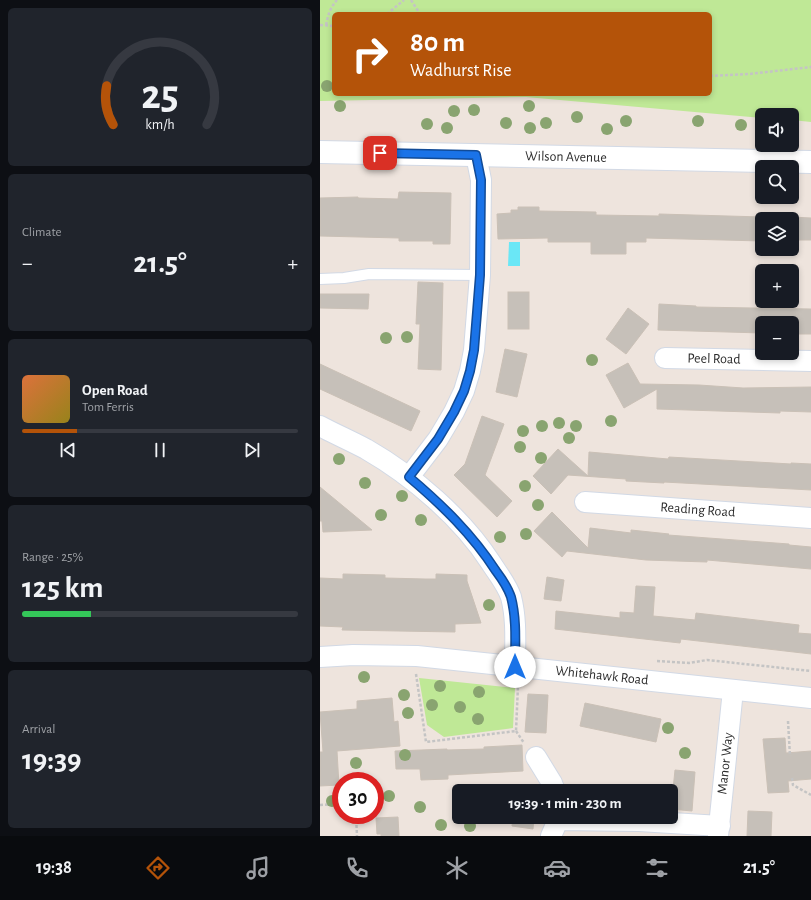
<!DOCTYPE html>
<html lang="en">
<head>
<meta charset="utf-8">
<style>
	:root { --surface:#171b24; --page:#20242c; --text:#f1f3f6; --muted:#9ea1a6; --line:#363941; --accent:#b45309 }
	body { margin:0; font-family:"Alegreya Sans",sans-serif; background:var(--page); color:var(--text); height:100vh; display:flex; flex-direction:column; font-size:15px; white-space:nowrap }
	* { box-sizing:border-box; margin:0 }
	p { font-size:13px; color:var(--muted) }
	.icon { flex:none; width:22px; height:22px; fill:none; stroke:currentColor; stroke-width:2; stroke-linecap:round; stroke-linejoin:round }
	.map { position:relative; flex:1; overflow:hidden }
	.side { display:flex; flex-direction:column; gap:8px; padding:8px; background:#0d0f14; width:320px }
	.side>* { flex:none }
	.hud { position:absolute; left:12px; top:12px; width:380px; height:84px; border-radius:6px; box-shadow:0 2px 6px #0003; background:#b45309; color:#fff; overflow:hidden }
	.tools { position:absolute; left:435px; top:108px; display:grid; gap:8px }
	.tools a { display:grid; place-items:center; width:44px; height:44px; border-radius:6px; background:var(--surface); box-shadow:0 2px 6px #0003; font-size:20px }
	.speed { position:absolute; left:12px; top:772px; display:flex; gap:8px; font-size:20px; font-weight:700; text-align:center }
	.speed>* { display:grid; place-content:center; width:52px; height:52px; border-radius:50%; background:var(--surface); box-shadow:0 2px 6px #0003; line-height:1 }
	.speed .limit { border:6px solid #d22; background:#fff; color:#111 }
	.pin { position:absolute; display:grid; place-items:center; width:34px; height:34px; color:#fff; margin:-17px; border-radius:8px; box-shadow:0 2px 6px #0006 }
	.me { position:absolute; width:44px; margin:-22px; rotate:0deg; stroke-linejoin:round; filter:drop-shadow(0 0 3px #0008) }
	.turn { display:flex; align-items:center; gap:14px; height:84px; padding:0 12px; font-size:18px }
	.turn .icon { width:52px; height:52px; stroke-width:2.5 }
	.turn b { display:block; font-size:28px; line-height:34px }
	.big { font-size:30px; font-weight:700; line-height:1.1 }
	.side .card { flex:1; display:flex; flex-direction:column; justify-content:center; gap:6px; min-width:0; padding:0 14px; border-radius:6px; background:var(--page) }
	.side .dial { align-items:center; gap:0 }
	.dial svg { height:104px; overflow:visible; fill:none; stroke:var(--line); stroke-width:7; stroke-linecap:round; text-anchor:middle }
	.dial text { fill:var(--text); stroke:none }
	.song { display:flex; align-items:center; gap:12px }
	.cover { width:48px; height:48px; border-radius:6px; background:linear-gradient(135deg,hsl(20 70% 55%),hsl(50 70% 35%)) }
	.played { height:4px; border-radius:2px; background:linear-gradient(90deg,var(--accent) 20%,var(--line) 20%) }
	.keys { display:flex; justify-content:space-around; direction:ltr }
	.heat { display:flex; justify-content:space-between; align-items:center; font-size:22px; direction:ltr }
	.charge { height:6px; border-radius:3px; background:linear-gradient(90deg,#34c759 25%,var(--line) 0) }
	.trip { position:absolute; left:132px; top:784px; width:226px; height:40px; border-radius:6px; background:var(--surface); box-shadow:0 2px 6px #0003; font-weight:700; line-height:40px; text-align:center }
	.tabs { display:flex; height:64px; justify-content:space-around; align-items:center; background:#090b0e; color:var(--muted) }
	.tabs .icon { width:28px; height:28px }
	.tabs .selected { color:var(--accent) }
	.tabs b { font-size:18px; color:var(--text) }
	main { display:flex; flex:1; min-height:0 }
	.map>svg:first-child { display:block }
</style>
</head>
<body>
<main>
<section class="side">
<div class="card dial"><svg viewBox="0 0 100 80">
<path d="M14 69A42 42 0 1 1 86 69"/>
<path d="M14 69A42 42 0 0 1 9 39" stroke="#b45309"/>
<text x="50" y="56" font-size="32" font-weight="700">25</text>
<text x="50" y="72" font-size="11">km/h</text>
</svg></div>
<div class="card"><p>Climate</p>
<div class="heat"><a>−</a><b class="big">21.5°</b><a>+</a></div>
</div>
<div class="card">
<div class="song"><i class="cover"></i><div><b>Open Road</b><p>Tom Ferris</p></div></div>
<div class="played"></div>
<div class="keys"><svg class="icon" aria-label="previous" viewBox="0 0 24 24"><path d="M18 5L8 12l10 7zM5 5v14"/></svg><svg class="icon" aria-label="pause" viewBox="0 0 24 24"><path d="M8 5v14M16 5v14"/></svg><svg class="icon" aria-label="next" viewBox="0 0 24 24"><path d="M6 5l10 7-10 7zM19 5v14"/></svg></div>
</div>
<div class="card"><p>Range · 25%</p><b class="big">125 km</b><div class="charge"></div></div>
<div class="card"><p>Arrival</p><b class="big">19:39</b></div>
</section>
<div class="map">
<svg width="491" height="836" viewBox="0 0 491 836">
	<rect width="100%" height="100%" fill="#eee4dd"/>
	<g fill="#bfe896" fill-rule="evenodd">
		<path d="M0 0H491V122L472 120V115H442V118L206 97 0 101ZM14 14H390V94H14Z"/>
		<path d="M99 678 195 688 193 728 124 737 107 725Z"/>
	</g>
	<path fill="#6ae7f6" d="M189 242H200V266H188Z"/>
	<g fill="#c6c0b9" stroke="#cac0b6">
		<path d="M79 192 131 193 130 244H113V241H79V238L0 236V198L38 197V198L78 199Z"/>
		<path d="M198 207H219V211L276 212V215L339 216V214L442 217V241L326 238V242H306V254H271V242H228V238L178 239 177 214 191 213V210H198Z"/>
		<path d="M472 217 491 218V240H472Z"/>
		<path d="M98 282 123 283 121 370 98 369 100 324H96Z"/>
		<rect x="188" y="292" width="21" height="37"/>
		<path d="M0 294H49L48 309 0 308Z"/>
		<path d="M339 304 376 306V307L491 309V334H472V323H442V333L338 330Z"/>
		<path d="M308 308 329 324 306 354 286 339Z"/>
		<path d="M185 349 207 354 197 397 176 392Z"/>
		<path d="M308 363 320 384 379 385 423 388 491 387V412L460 411V413L337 409V389L304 408 286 375Z"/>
		<path d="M0 364 100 411 91 431 0 389Z"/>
		<path d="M162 416 184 424 165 475 192 501 177 517 134 475 145 464Z"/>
		<path d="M238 449 268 476 269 452 348 459 349 457 471 464V463L491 464V490L344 482V483L306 481V479L248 475 231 494 213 476Z"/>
		<path d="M0 487 52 530 3 532 2 521H0Z"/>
		<path d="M232 512 268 548 270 528 311 533V530L349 534 348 535 469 544V545L491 547V569L387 560V562L326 560 247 551 242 557 214 531Z"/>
		<path d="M23 574 65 575V578L105 579H116V574L147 575V581L161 623 135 624V632L22 630 23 627 0 626V578L23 579Z"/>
		<path d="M227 577 244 580 241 601 224 599Z"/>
		<path d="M316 586 335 587 333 616 375 620 376 613 479 625 478 633 491 634V654L361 639 360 643 235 629 236 611 300 618V612L314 613Z"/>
		<path d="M208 694 228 695 226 733 205 732Z"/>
		<path d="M72 698 74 722 78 721 80 746 17 751 19 785 0 786V752H3L0 712 37 709V701Z"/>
		<path d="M265 703 341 719 336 742 260 726Z"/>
		<path d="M465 738 466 753 491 751V779L468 781 469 792 448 793 443 739Z"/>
		<path d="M202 745 203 771 128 775V779L101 780 100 769H76L75 751 127 749V750L164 749V747Z"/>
		<path d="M355 770 375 772 372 811 351 809Z"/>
		<path d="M428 811 452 812 451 836H427Z"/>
		<path d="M78 817 79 836H61V834H57L56 818Z"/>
		<path d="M193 817H214L213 829 192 826Z"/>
	</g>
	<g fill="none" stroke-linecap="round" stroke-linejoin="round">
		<defs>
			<path id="lane" d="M0 279 24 278 49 274 160 275"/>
			<g id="street">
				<path id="s1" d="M345 358 491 361"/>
				<path d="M0 426C15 434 31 441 46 449 93 476 142 518 171 563 178 574 187 585 191 597 197 620 195 644 195 667"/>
				<path d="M89 477 118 439 134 412 144 391 150 371 154 350 160 275 161 180 156 155"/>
				<path id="s2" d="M265 502 491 518"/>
				<path id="s3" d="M0 657 33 655 97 656 491 698"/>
				<path d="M216 757 232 783 235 791"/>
				<path d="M231 836 238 820 319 821 400 826"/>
				<path id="s4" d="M398 836 413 690"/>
			</g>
			<g id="secondary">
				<path id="s5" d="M0 152 491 162"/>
			</g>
		</defs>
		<use href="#lane" stroke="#d2d9e5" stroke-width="12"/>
		<use href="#street" stroke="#d2d9e5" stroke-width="22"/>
		<use href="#secondary" stroke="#d2d9e5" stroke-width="24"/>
		<g stroke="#c4c4c4" stroke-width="2.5" stroke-dasharray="3 2" stroke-linecap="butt">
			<path d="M91 0 100 14"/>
			<path d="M67 14 84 0"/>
			<path d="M0 25 14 26"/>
			<path d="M6 25C8 15 10 8 17 0"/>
			<path d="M390 76 429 74 491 67"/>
			<path d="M337 661 369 663 387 660 491 671"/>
			<path d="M96 674 106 742 196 731 198 686"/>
			<path d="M468 721 470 756"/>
			<path d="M196 731 204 743"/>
			<path d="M472 778 473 785 491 795"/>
			<path d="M0 805 21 804"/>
			<path d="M36 815 37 836"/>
		</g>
		<use href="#lane" stroke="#fff" stroke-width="10"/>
		<use href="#street" stroke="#fff" stroke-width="20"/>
		<use href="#secondary" stroke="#fff" stroke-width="22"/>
	</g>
	<g fill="#89a470">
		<circle cx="7" cy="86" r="6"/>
		<circle cx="20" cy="106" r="6"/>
		<circle cx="209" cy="106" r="6"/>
		<circle cx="154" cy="110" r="6"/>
		<circle cx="134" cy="111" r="6"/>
		<circle cx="257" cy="117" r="6"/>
		<circle cx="306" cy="121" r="6"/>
		<circle cx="378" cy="121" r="6"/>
		<circle cx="186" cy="123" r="6"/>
		<circle cx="226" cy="123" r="6"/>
		<circle cx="107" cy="124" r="6"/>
		<circle cx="421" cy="125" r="6"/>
		<circle cx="127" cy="128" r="6"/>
		<circle cx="210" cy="128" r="6"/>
		<circle cx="287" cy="129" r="6"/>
		<circle cx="87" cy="337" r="6"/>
		<circle cx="66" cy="338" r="6"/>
		<circle cx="272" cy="360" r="6"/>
		<circle cx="291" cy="421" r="6"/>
		<circle cx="239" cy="423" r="6"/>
		<circle cx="222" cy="426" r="6"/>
		<circle cx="256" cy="426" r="6"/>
		<circle cx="203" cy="431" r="6"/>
		<circle cx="249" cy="438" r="6"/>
		<circle cx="200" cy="447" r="6"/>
		<circle cx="221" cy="458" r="6"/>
		<circle cx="19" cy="459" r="6"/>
		<circle cx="45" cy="483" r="6"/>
		<circle cx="205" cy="486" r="6"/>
		<circle cx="82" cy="496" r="6"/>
		<circle cx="218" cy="505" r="6"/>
		<circle cx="61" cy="515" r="6"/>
		<circle cx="101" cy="520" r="6"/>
		<circle cx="206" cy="534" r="6"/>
		<circle cx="180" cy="537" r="6"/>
		<circle cx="169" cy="605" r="6"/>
		<circle cx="44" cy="677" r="6"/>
		<circle cx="120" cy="686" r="6"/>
		<circle cx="159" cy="692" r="6"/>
		<circle cx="84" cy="695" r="6"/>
		<circle cx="112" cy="705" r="6"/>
		<circle cx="140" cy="707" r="6"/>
		<circle cx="88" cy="713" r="6"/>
		<circle cx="158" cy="719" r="6"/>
		<circle cx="348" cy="728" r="6"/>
		<circle cx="365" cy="753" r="6"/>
		<circle cx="85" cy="755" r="6"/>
		<circle cx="36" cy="763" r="6"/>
		<circle cx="69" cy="796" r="6"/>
		<circle cx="12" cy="801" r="6"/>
		<circle cx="100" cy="807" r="6"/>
		<circle cx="121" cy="825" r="6"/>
		<circle cx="150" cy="826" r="6"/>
	</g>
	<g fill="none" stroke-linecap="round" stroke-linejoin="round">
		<defs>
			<path id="route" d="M60 153 156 155 161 180 160 275 154 350 150 371 144 391 134 412 118 439 89 477C122 505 152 534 176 571 182 579 188 588 191 597 197 620 195 644 195 667"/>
		</defs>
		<use href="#route" stroke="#114b97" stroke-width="10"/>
		<use href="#route" stroke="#1a73e8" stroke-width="7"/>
	</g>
	<g text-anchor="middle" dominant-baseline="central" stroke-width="3" stroke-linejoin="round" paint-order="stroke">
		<g font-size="14" fill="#2c2c2c" stroke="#fff">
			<text stroke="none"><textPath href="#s5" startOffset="246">Wilson Avenue</textPath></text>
			<text stroke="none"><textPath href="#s1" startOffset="49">Peel Road</textPath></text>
			<text stroke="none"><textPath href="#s2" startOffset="113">Reading Road</textPath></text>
			<text stroke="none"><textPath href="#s3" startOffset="283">Whitehawk Road</textPath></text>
			<text stroke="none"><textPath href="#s4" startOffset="73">Manor Way</textPath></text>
		</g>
	</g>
</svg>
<div class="tools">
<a><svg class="icon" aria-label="sound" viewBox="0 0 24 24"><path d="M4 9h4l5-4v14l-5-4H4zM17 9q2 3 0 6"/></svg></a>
<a><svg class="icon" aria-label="search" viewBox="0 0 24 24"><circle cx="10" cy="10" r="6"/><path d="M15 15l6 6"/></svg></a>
<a><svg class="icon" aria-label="layers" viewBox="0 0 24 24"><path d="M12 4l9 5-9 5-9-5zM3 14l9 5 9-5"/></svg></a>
<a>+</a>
<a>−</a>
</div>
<div class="speed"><div class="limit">30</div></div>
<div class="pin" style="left:60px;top:153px;background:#d93025"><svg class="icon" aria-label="arrive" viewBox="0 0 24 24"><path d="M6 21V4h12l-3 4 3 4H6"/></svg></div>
<svg class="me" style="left:195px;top:667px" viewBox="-20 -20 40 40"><circle r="19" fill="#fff"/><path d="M0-13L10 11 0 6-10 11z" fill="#1a73e8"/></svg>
<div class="trip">19:39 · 1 min · 230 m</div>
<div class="hud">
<div class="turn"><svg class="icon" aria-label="right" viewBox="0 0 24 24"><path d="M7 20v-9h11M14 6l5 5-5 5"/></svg><div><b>80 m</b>Wadhurst Rise</div></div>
</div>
</div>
</main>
<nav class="tabs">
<b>19:38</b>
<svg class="icon selected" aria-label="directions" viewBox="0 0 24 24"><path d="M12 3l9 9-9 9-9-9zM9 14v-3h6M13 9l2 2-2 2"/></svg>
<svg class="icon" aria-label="music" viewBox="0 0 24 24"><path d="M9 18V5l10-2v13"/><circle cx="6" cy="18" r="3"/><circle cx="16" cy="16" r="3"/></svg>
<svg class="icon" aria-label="phone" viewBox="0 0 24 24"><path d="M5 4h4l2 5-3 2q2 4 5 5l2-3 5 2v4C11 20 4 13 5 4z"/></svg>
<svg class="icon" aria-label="climate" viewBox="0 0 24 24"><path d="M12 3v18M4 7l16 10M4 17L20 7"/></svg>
<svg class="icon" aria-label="car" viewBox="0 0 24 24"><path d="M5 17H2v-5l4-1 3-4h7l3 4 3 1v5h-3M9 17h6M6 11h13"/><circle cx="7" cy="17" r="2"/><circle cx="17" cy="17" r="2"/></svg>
<svg class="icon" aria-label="filters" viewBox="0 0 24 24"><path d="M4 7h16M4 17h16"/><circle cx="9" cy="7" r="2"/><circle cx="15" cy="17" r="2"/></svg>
<b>21.5°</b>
</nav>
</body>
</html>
